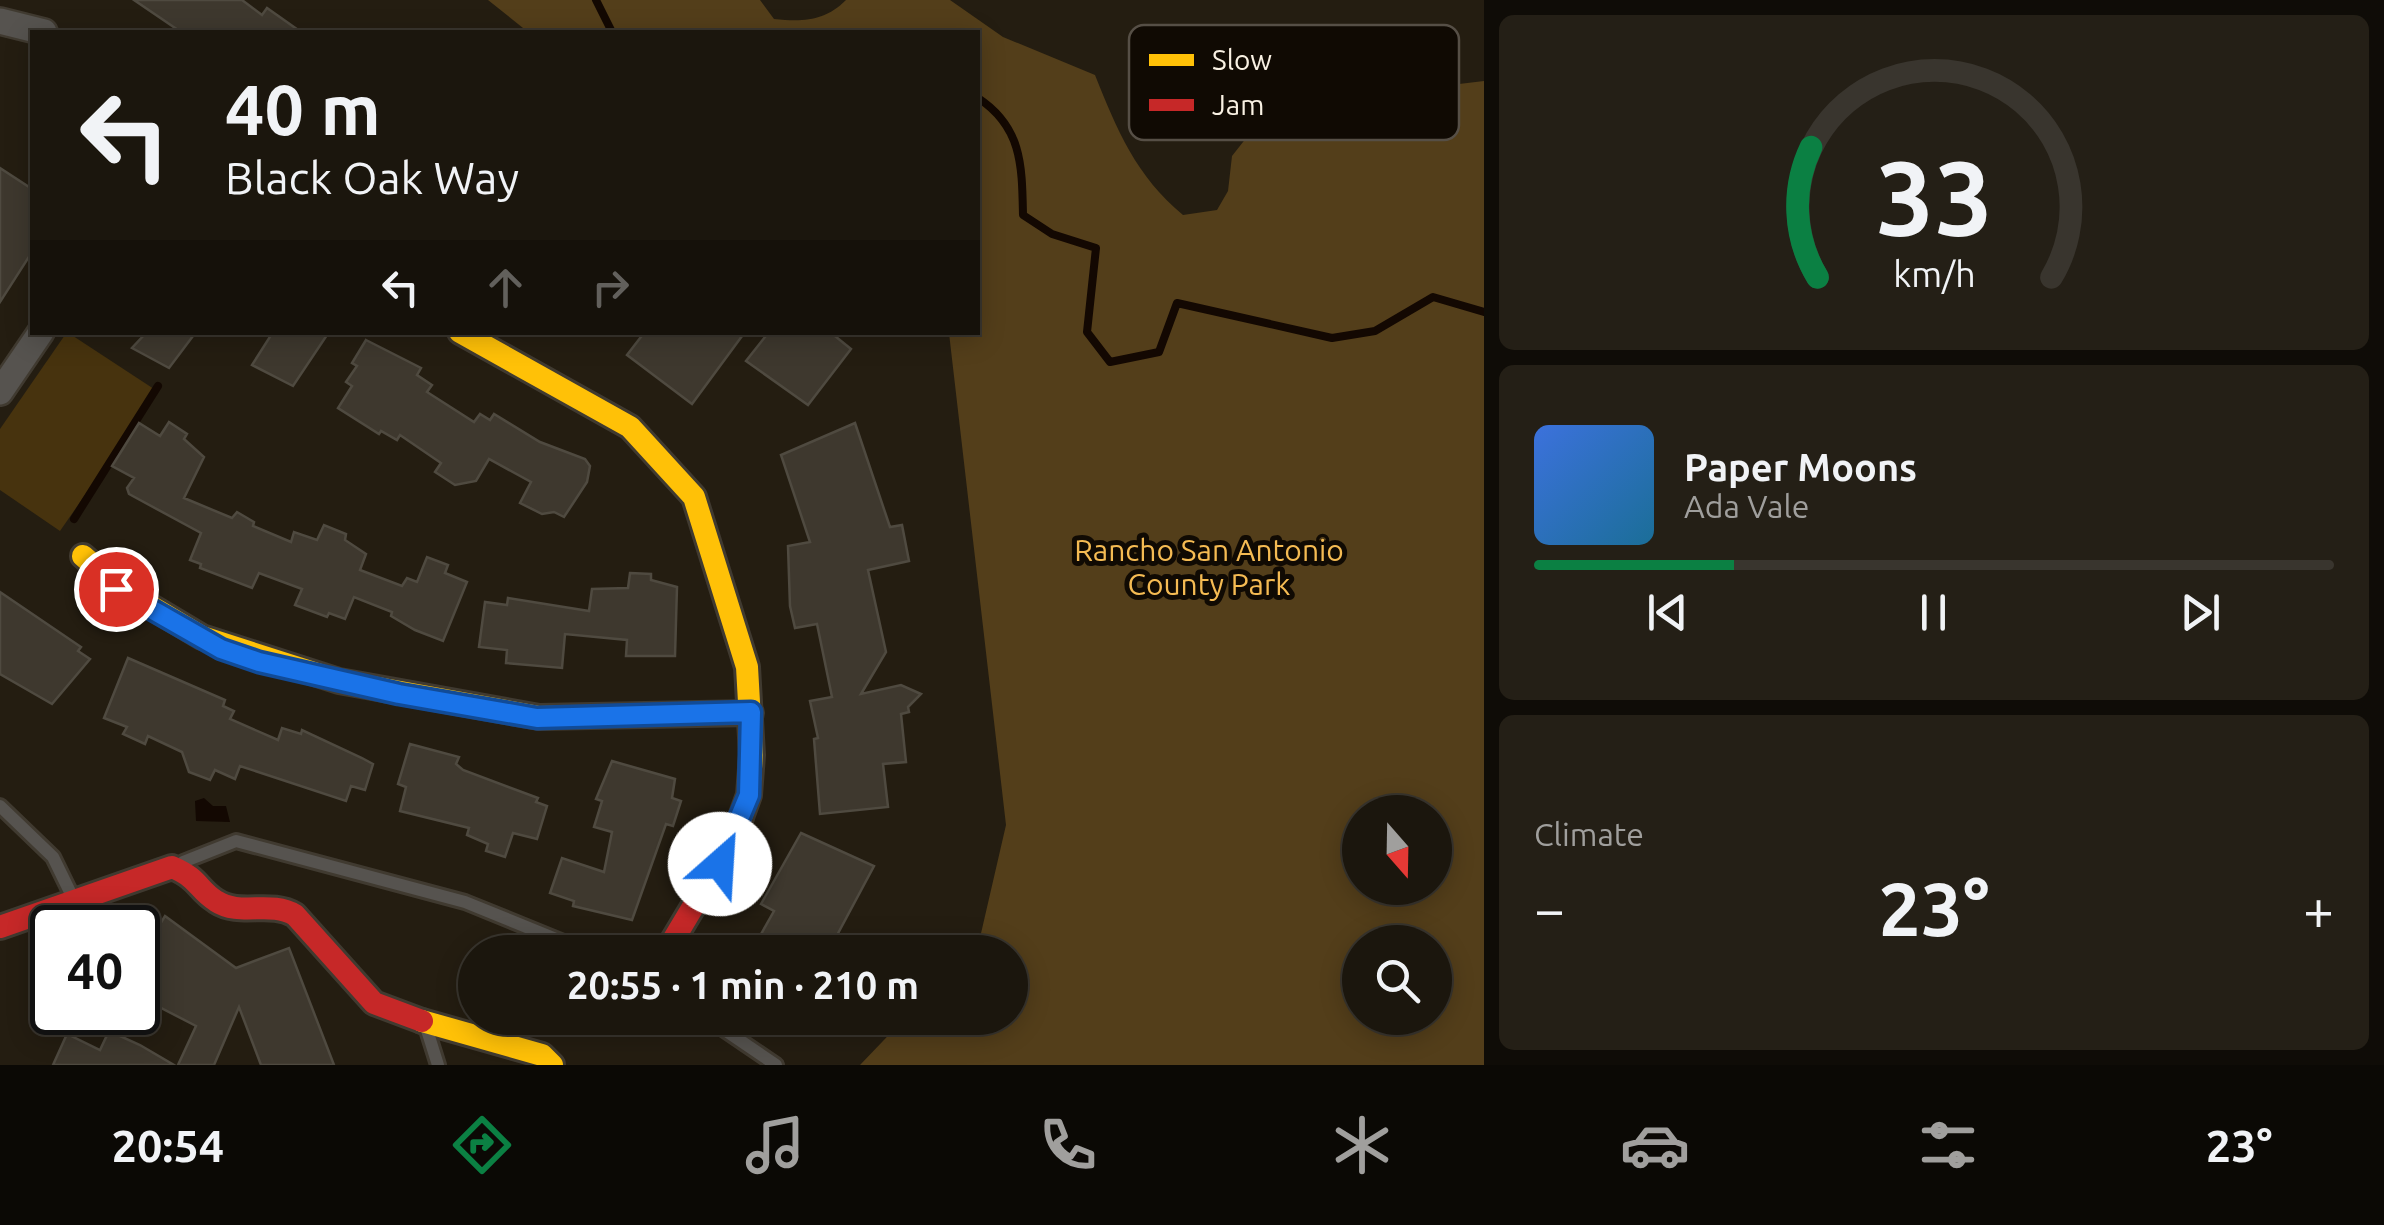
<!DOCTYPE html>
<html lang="en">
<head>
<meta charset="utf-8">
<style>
	:root { --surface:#1b160d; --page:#241f16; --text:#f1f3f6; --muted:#a09f9d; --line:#39352e; --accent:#0b8043 }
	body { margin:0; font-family:Ubuntu,sans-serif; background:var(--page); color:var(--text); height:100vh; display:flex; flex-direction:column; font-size:38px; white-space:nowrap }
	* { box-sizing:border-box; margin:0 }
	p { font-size:32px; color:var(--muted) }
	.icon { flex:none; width:55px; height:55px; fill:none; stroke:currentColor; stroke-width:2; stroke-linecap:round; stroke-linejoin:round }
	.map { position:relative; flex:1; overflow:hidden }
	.panel { display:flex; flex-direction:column; gap:15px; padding:15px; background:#0f0c07; width:900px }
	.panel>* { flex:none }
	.hud { position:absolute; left:30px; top:30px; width:950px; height:305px; border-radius:0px; box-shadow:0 5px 25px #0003,0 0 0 2px var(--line); background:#1b160d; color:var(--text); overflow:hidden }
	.needle { width:65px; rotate:160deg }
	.tools { position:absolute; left:1342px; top:795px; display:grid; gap:20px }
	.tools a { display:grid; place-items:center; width:110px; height:110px; border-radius:50%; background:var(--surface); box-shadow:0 5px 25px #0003,0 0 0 2px var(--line); font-size:50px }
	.speed { position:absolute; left:30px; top:905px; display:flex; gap:20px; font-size:50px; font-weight:700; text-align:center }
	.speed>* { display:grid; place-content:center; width:130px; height:130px; border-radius:50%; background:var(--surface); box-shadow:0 5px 25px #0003,0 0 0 2px var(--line); line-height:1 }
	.speed .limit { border:5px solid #111; border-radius:15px; background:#fff; color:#111 }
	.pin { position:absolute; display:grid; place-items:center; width:85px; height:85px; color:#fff; margin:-42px; border:5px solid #fff; border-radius:50%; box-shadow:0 2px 10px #0007 }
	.me { position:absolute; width:110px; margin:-55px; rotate:26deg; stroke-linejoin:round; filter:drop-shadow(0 0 8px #0008) }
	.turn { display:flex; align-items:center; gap:35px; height:210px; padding:0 30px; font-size:45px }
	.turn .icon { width:130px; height:130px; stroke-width:2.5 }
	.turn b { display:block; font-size:70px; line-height:85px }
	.lanes { display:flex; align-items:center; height:95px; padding:0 30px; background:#0003; justify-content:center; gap:50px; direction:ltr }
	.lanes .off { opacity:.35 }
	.big { font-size:75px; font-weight:700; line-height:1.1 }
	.panel .tile { flex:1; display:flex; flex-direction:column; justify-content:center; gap:15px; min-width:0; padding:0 35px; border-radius:15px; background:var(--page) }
	.panel .dial { align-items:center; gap:0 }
	.dial svg { height:260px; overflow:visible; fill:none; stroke:var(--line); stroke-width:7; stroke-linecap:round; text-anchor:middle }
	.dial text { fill:var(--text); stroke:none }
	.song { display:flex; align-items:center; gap:30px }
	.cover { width:120px; height:120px; border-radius:15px; background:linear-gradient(135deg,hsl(220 70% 55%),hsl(200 70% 35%)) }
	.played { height:10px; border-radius:5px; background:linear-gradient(90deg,var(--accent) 25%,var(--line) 25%) }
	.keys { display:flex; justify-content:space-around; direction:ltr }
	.heat { display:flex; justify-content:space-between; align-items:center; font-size:55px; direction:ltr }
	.trip { position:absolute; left:458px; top:935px; width:570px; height:100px; border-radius:50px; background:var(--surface); box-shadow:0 5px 25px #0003,0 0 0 2px var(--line); font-weight:700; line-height:100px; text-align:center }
	.menu { display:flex; height:160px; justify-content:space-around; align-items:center; background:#0b0905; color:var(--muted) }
	.menu .icon { width:70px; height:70px }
	.menu .current { color:var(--accent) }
	.menu b { font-size:45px; color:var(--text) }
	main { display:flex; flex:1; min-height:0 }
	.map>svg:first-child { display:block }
</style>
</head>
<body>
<main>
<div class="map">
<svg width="1484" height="1065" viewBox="0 0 1484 1065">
	<rect width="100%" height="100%" fill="#241d11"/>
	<path fill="#47330e" d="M67 332 157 391 60 531 0 490V429Z"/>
	<path fill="#533e1a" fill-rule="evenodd" d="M488 0H760L774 19C804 22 825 21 846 0H950L1003 37 1095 75C1117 130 1136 176 1183 215L1217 210 1228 191 1232 156 1277 99H1334L1484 81V1065H860L905 1018H1010V952H968L979 942 1006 825 949 333 978 332V32H528ZM1360 812H1435V888H1360ZM1360 942H1435V1018H1360Z"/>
	<path fill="#130802" d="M204 798 213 806H226L230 822 196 821 195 801Z"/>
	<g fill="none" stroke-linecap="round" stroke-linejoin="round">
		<g stroke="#130802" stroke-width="8">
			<path d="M596 0 612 32"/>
			<path d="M978 98C1022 127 1022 165 1023 215L1052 234 1096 248 1087 332 1110 362 1159 352 1177 303 1332 338 1375 331 1433 297 1484 312"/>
			<path d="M74 519 158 386"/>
		</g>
	</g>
	<g fill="#3e382e" stroke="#4f4a40" stroke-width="2.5">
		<path d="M134 0H242L262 15 267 8 301 32H181Z"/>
		<path d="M0 168 32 189V252L0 302Z"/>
		<path d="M147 332H196L169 368 132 348Z"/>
		<path d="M273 332H329L293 386 252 365Z"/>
		<path d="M745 332 692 404 627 355 644 333Z"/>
		<path d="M769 332H830L851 349 808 405 746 361Z"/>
		<path d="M366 340 421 368 417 375 432 385 427 392 474 422 480 414 490 420 494 414 540 442 585 459 590 466 587 482 564 517 554 512 542 514 520 503 531 482 489 459 476 481 455 485 435 472 441 463 400 435 397 440 381 431 379 434 338 408 352 386 346 382 357 366 352 363Z"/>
		<path d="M169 422 187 434 184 439 204 457 184 498 232 518 237 512 254 522 253 526 291 542 294 532 317 540 324 525 346 534 345 540 366 554 360 570 402 586 407 578 417 582 427 557 448 565 445 573 467 582 443 641 415 630 391 616 392 612 354 597 345 619 329 613 327 617 295 605 302 589 259 573 252 588 200 568 201 564 190 560 201 533 129 494 127 488 134 478 112 466 139 423 160 436Z"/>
		<path d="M855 423 890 527 902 525 909 561 868 570 886 652 861 694 901 685 921 694 908 707 909 712 901 714 906 762 883 764 888 807 820 814 814 739 818 738 810 701 832 697 817 624 795 628 790 606 788 546 810 542 781 455Z"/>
		<path d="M630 573 651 574V580L677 587 675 656H626L627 640 565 634 562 668 506 663 507 650 479 647 485 602 507 605 508 598 589 611 592 589 628 588Z"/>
		<path d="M0 592 81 647 78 651 90 659 52 704 0 674Z"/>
		<path d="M128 658 225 700 223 706 234 711 230 719 278 740 282 728 301 734 302 730 362 758 373 764 365 790 351 786 346 801 240 766 235 779 215 770 210 780 189 772 182 752 148 736 145 744 123 734 127 727 104 718Z"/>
		<path d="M410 744 459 757 456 764 463 770 538 798 536 802 547 806 537 839 513 833 505 857 486 851 488 844 467 835 469 828 400 811 406 787 398 784Z"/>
		<path d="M612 761 675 779 672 798 681 801 673 826 666 824 632 920 573 906 574 901 550 893 562 858 604 872 612 832 594 827 602 801 596 799Z"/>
		<path d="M801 833 874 866 828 952H751L774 911 761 904Z"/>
		<path d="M165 916 236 968 289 948 334 1065H261L239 1007 214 1065H178L196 1026 138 996 140 930 154 934Z"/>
		<path d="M109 1031 140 1045 174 1065H53L67 1034 100 1050Z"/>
	</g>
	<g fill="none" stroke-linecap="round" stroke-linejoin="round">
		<defs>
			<g id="lane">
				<path d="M0 806 53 857 73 898"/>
				<path d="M183 862 236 841 465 902 588 952"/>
				<path d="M707 1018 776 1065"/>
				<path d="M427 1030 438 1065"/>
			</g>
			<g id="street">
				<path d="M0 21 44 32"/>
				<path d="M0 392 41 332"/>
			</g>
			<g id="slow">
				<path d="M460 332 630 427 694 497 747 667 752 755 749 795 741 817"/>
				<path d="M83 556 120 588 202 637 339 681 539 717 751 713"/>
				<path d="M422 1021 542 1055 552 1065"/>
			</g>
			<g id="jam">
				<path d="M0 927 172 867C200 879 197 889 216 901 240 917 270 900 295 915L374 1003 422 1021"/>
				<path d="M666 952 733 840 741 817"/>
			</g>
		</defs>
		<use href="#lane" stroke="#403a30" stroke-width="18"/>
		<use href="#street" stroke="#403a30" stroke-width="30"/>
		<use href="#slow" stroke="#403a30" stroke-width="28"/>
		<use href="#jam" stroke="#403a30" stroke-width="28"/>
		<use href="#lane" stroke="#56534f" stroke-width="12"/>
		<use href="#street" stroke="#56534f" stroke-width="25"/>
		<use href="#slow" stroke="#ffc107" stroke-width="22"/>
		<use href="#jam" stroke="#c62828" stroke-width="22"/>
	</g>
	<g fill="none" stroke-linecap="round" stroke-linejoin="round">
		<defs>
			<path id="route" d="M116 589 221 649 259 662 399 694 537 718 751 712 749 795 720 864"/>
		</defs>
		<use href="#route" stroke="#114b97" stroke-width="25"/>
		<use href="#route" stroke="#1a73e8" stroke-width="18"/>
	</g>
	<g text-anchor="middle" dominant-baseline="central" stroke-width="10" stroke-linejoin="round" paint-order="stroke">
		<g font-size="30" fill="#f5bb53" stroke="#100a03">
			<text x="1209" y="550">Rancho San Antonio<tspan x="1209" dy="34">County Park</tspan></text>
		</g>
	</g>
	<rect x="1129" y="25" width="330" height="115" rx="15" fill="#100a03" stroke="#564f46" stroke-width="2.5"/>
	<rect x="1149" y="54" width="45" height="12" fill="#ffc107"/>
	<rect x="1149" y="99" width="45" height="12" fill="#c62828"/>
	<g font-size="28" fill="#f9f1e3">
		<text x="1212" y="70">Slow</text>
		<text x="1212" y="115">Jam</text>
	</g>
</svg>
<div class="tools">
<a><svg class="needle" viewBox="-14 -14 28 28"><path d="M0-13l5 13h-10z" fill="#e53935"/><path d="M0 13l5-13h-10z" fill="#a09f9d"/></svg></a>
<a><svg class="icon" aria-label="search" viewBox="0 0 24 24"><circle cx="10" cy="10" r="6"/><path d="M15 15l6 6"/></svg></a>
</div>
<div class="speed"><div class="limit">40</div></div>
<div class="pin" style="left:116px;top:589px;background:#d93025"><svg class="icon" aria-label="arrive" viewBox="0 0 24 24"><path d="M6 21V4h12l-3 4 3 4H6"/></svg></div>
<svg class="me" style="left:720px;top:864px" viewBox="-20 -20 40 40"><circle r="19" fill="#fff"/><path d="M0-13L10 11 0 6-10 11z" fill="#1a73e8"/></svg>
<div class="trip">20:55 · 1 min · 210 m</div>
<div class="hud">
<div class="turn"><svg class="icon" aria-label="left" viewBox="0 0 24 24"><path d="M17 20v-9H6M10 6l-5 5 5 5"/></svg><div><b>40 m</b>Black Oak Way</div></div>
<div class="lanes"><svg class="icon" aria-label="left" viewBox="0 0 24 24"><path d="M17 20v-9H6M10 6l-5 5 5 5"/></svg><svg class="icon off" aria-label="ahead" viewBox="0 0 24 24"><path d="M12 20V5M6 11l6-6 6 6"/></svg><svg class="icon off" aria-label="right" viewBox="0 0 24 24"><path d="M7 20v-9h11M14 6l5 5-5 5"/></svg></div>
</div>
</div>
<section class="panel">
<div class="tile dial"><svg viewBox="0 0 100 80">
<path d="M14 69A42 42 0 1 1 86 69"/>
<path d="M14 69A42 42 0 0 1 12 29" stroke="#0b8043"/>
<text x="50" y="56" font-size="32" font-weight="700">33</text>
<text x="50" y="72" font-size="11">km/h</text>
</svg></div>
<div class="tile">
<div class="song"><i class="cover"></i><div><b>Paper Moons</b><p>Ada Vale</p></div></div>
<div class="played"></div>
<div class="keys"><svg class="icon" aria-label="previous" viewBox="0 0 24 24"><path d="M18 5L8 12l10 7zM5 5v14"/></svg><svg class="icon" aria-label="pause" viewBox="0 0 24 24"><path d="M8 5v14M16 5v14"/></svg><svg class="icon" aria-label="next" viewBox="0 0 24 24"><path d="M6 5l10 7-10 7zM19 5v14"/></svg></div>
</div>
<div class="tile"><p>Climate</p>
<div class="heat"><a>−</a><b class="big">23°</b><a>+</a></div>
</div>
</section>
</main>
<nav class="menu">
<b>20:54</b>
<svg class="icon current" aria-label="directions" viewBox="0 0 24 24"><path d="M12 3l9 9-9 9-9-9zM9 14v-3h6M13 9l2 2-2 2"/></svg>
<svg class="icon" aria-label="music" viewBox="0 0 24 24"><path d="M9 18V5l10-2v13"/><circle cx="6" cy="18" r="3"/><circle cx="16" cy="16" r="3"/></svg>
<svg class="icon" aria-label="phone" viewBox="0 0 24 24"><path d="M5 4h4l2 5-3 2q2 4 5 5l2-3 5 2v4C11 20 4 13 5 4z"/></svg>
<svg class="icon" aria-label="climate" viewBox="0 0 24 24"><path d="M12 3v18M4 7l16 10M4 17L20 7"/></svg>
<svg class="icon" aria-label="car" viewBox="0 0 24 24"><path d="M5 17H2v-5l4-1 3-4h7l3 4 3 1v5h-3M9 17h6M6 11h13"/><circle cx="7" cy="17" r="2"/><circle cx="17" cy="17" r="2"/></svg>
<svg class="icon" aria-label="filters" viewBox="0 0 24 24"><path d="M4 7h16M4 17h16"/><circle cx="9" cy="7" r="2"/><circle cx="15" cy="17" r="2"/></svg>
<b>23°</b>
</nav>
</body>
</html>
